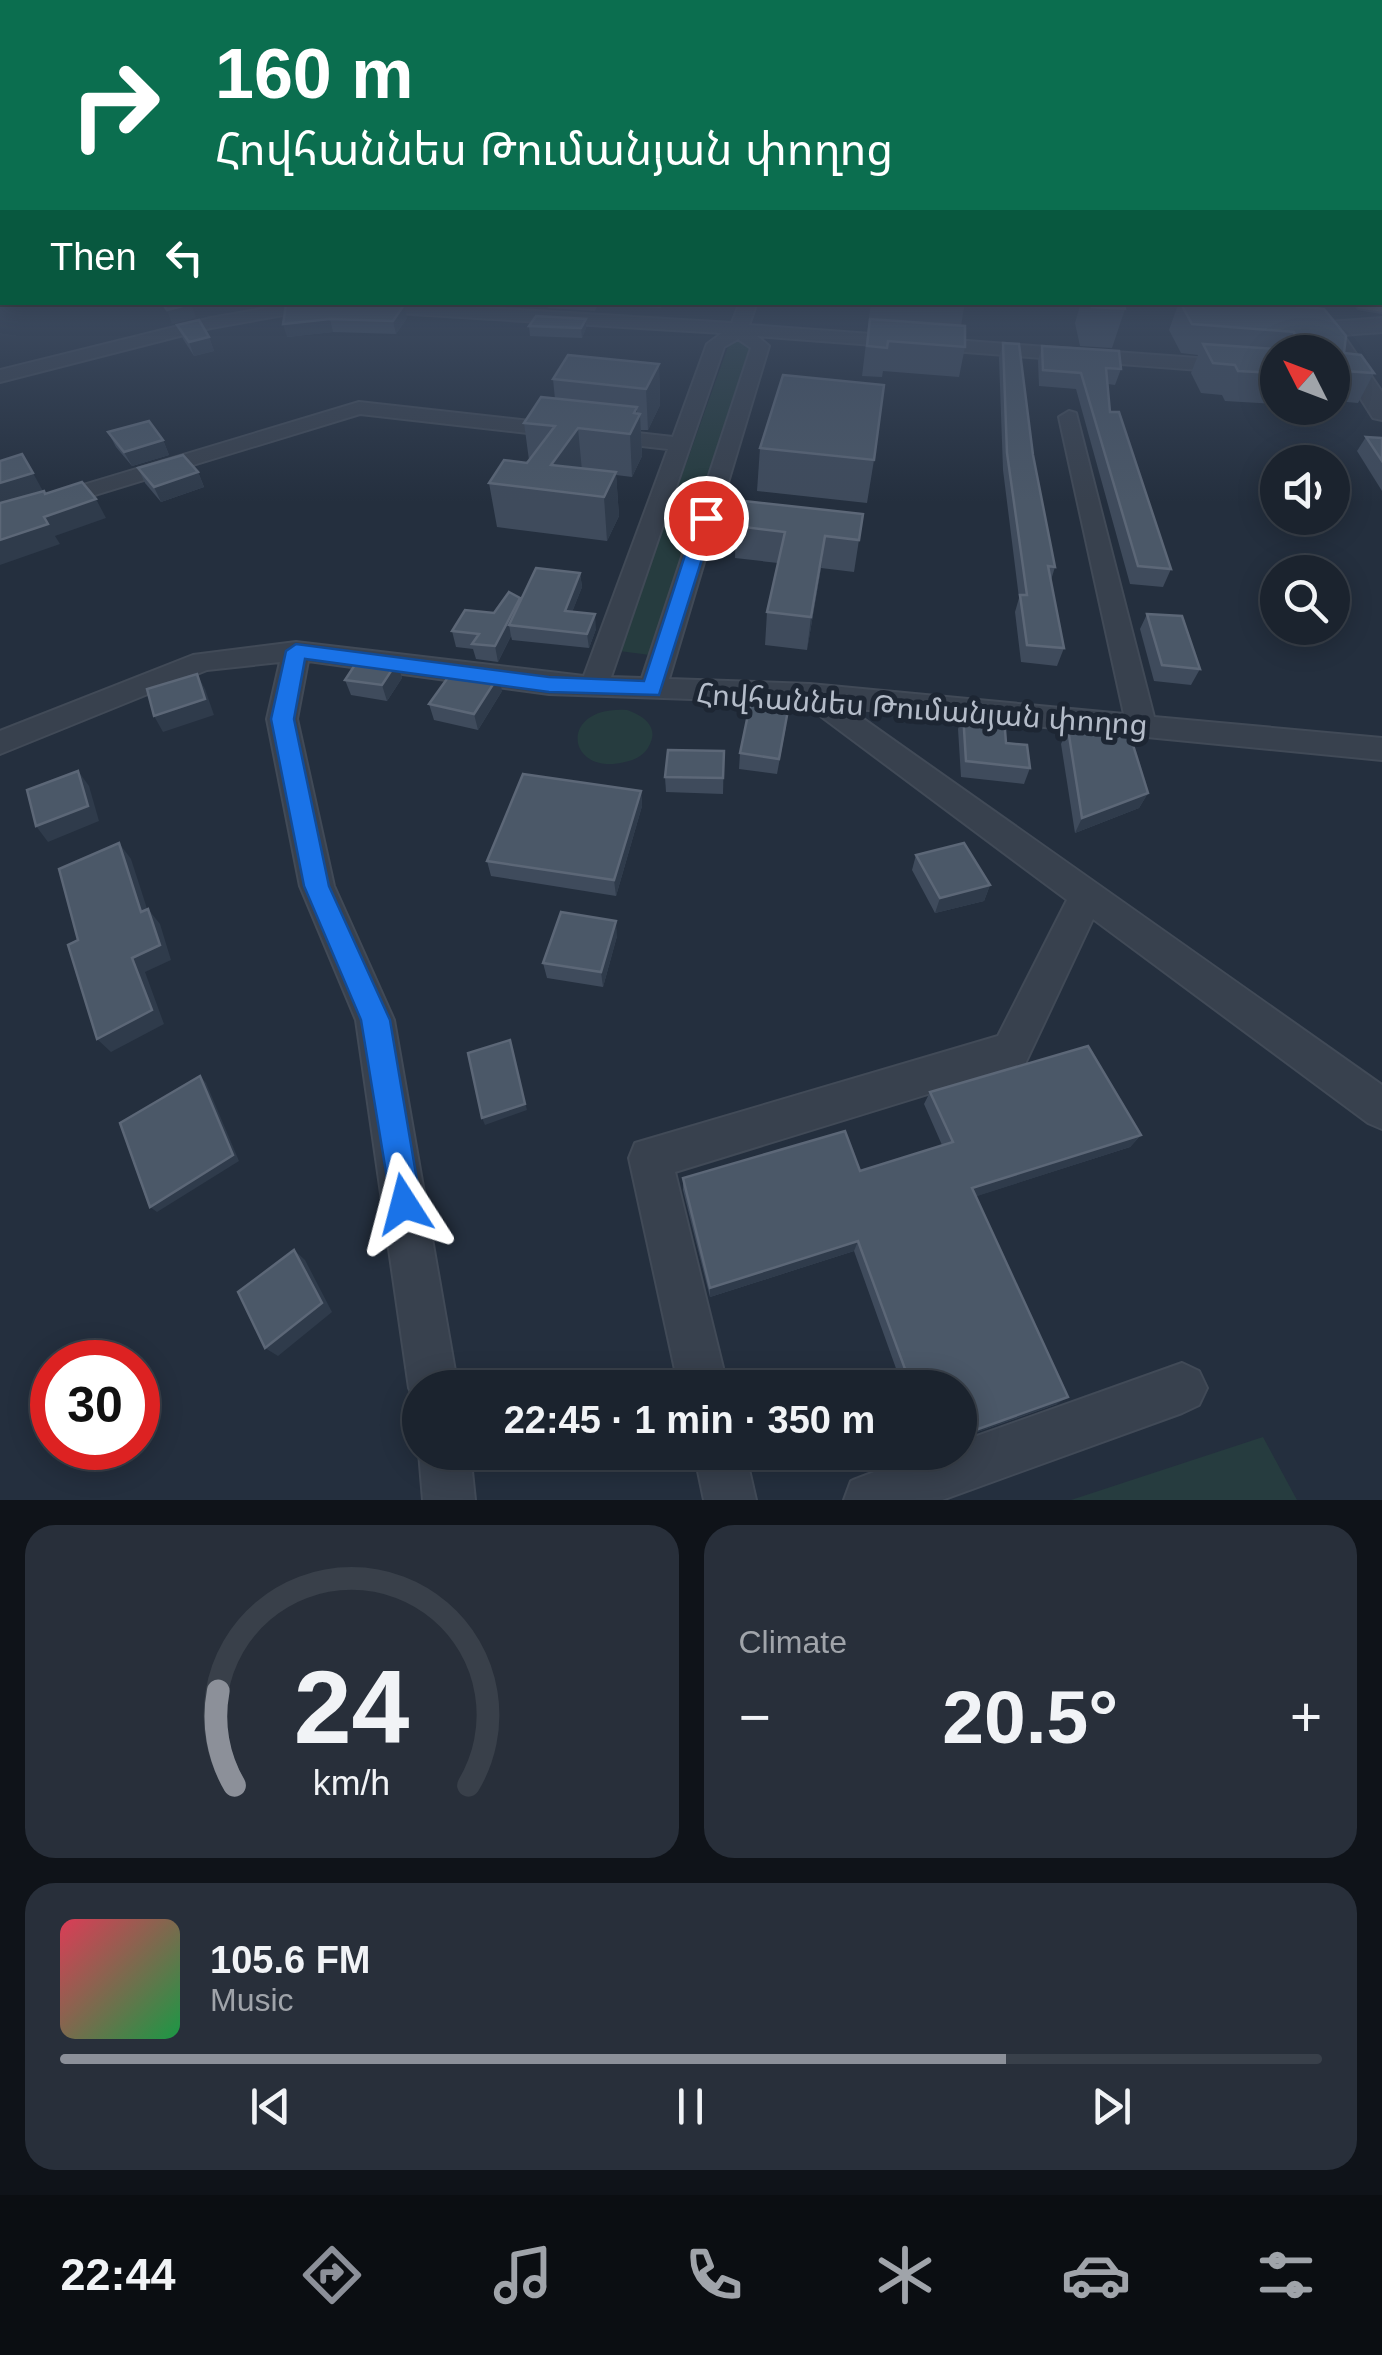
<!DOCTYPE html>
<html lang="en">
<head>
<meta charset="utf-8">
<style>
	:root { --surface:#1b232e; --page:#282f3a; --text:#f1f3f6; --muted:#a0a4aa; --line:#39404a; --accent:#8c9099 }
	body { margin:0; font-family:Helvetica,"Noto Sans Armenian",sans-serif; background:var(--page); color:var(--text); height:100vh; display:flex; flex-direction:column; font-size:38px; white-space:nowrap }
	* { box-sizing:border-box; margin:0 }
	p { font-size:32px; color:var(--muted) }
	.icon { flex:none; width:55px; height:55px; fill:none; stroke:currentColor; stroke-width:2; stroke-linecap:round; stroke-linejoin:round }
	.map { position:relative; height:1500px; overflow:hidden }
	.drawer { display:flex; flex-direction:column; gap:25px; padding:25px; background:#0f1319; flex:1 }
	.drawer>* { flex:none }
	.hud { position:absolute; left:0px; top:0px; width:1382px; height:305px; box-shadow:0 5px 25px #0003,0 0 0 2px var(--line); background:#0b6e4f; color:#fff; overflow:hidden }
	.needle { width:65px; rotate:312deg }
	.fabs { position:absolute; left:1260px; top:335px; display:grid; gap:20px }
	.fabs a { display:grid; place-items:center; width:90px; height:90px; border-radius:50%; background:var(--surface); box-shadow:0 5px 25px #0003,0 0 0 2px var(--line); font-size:50px }
	.speed { position:absolute; left:30px; top:1340px; display:flex; gap:20px; font-size:50px; font-weight:700; text-align:center }
	.speed>* { display:grid; place-content:center; width:130px; height:130px; border-radius:50%; background:var(--surface); box-shadow:0 5px 25px #0003,0 0 0 2px var(--line); line-height:1 }
	.speed .limit { border:15px solid #d22; background:#fff; color:#111 }
	.pin { position:absolute; display:grid; place-items:center; width:85px; height:85px; color:#fff; margin:-42px; border:5px solid #fff; border-radius:50%; box-shadow:0 2px 10px #0007 }
	.me { position:absolute; width:110px; margin:-55px; rotate:351deg; stroke-linejoin:round; filter:drop-shadow(0 0 8px #0008) }
	.turn { display:flex; align-items:center; gap:35px; height:210px; padding:0 50px; font-size:45px }
	.turn .icon { width:130px; height:130px; stroke-width:2.5 }
	.turn b { display:block; font-size:70px; line-height:85px }
	.then { display:flex; align-items:center; height:95px; padding:0 50px; background:#0003; gap:20px; font-size:38px }
	.big { font-size:75px; font-weight:700; line-height:1.1 }
	.drawer .card { flex:1; display:flex; flex-direction:column; justify-content:center; gap:15px; min-width:0; padding:0 35px; border-radius:30px; background:var(--page) }
	.drawer .dial { align-items:center; gap:0 }
	.dial svg { height:260px; overflow:visible; fill:none; stroke:var(--line); stroke-width:7; stroke-linecap:round; text-anchor:middle }
	.dial text { fill:var(--text); stroke:none }
	.song { display:flex; align-items:center; gap:30px }
	.cover { width:120px; height:120px; border-radius:15px; background:linear-gradient(135deg,hsl(350 70% 55%),hsl(140 70% 35%)) }
	.played { height:10px; border-radius:5px; background:linear-gradient(90deg,var(--accent) 75%,var(--line) 75%) }
	.keys { display:flex; justify-content:space-around; direction:ltr }
	.heat { display:flex; justify-content:space-between; align-items:center; font-size:55px; direction:ltr }
	.drawer .tiles { flex:1; display:grid; gap:25px; grid-template-columns:1fr 1fr }
	.card:last-child { grid-column:span 2 }
	.trip { position:absolute; left:402px; top:1370px; width:575px; height:100px; border-radius:50px; background:var(--surface); box-shadow:0 5px 25px #0003,0 0 0 2px var(--line); font-weight:700; line-height:100px; text-align:center }
	.tab-bar { display:flex; height:160px; justify-content:space-around; align-items:center; background:#0b0e12; color:var(--muted) }
	.tab-bar .icon { width:70px; height:70px }
	.tab-bar .current { color:var(--accent) }
	.tab-bar b { font-size:45px; color:var(--text) }
	.map>svg:first-child { display:block }
</style>
</head>
<body>
<div class="map">
<svg width="1382" height="1500" viewBox="0 0 1382 1500">
	<rect width="100%" height="100%" fill="#242f3e"/>
	<g fill="#263c3f">
		<path d="M730 341 751 343 650 655 619 651Z"/>
		<path d="M627 710C642 715 659 726 650 744 646 754 636 760 625 762 566 777 557 705 627 710Z"/>
		<path d="M1263 1437 1297 1500H1071Z"/>
	</g>
	<g fill="none" stroke-linecap="round" stroke-linejoin="round">
		<defs>
			<g id="minor">
				<rect x="0" y="292" width="2" height="7"/>
				<path d="M389 302 732 323 740 302H757L749 325 1278 364V376L757 336 769 346 669 679 810 684 1124 714 1059 417 1069 411 1076 413 1154 717 1382 738V760L848 708 1382 1085V1129L1368 1123 1093 919 1025 1064 675 1172 728 1388H679L629 1158 635 1143 998 1036 1067 900 803 703 549 694 308 661 297 719 334 886 394 1020 458 1388H420V1407L417 1405 409 1388 356 1020 300 886 267 719 280 662 207 670 0 754V731L193 655 296 642 584 676 668 449 360 414 0 524V510L359 402 673 437 707 344 722 333 362 311 289 314 211 328 0 382V370L211 318 289 304ZM738 339 751 348 642 678 611 677 724 347Z"/>
				<path d="M1182 1363 1199 1371 1207 1388 1199 1405 1182 1413 942 1500H844L851 1481C887 1467 921 1452 960 1452V1442Z"/>
				<path d="M420 1448V1452H470L475 1500H423L419 1452Z"/>
				<path d="M694 1452H745L756 1500H704Z"/>
			</g>
			<g id="tertiary">
				<path d="M1382 318V332L1329 336 1317 329 1329 322Z"/>
				<path d="M1338 337 1346 339 1382 392V420L1373 418 1326 344Z"/>
			</g>
			<path id="trunk" d="M1380 294 1382 312 1358 308 1354 302H1380Z"/>
		</defs>
		<use href="#minor" stroke="#414a57" stroke-width="4"/>
		<use href="#tertiary" stroke="#414a57" stroke-width="4"/>
		<use href="#trunk" stroke="#434c59" stroke-width="4"/>
		<use href="#minor" fill="#38414e" fill-rule="evenodd"/>
		<use href="#tertiary" fill="#38414e" fill-rule="evenodd"/>
		<use href="#trunk" fill="#656462" fill-rule="evenodd"/>
	</g>
	<g fill="#3f4b5c">
		<path d="M548 302H663L661 308 598 304 595 311 548 308Z"/>
		<path d="M871 302H965L961 326 965 347 959 377 883 371 882 377 862 376Z"/>
		<path d="M1081 302H1124L1125 309 1112 348 1080 346 1075 323Z"/>
		<path d="M1179 302 1233 306 1234 302 1344 353 1374 373 1358 403 1336 401 1333 408H1331H1332V352H1278V404L1225 401 1222 395 1201 393 1191 373 1198 355 1181 353 1169 330Z"/>
		<path d="M286 305 407 318 396 334 333 332 287 337Z"/>
		<path d="M586 319V328L582 338 530 336 529 326Z"/>
		<path d="M177 325 209 337 214 351 194 356 183 339Z"/>
		<path d="M1003 343 1033 455 1055 567 1051 580 1064 648 1057 666 1021 662 1015 612 1019 598 1003 470 999 358Z"/>
		<path d="M1042 346 1121 369 1115 385 1108 384 1110 412 1171 569 1163 587 1130 584 1076 389 1039 386 1038 361Z"/>
		<path d="M659 364 660 405 648 430H641L642 456 632 477 616 475 619 516 607 541 497 527 489 483 529 460 524 423 555 399 553 379Z"/>
		<path d="M108 432 163 440 169 455 132 466 116 447Z"/>
		<path d="M1366 437 1382 438V491L1357 451Z"/>
		<path d="M760 448 874 460 867 503 757 491Z"/>
		<path d="M138 468 198 472 204 487 161 502 145 483Z"/>
		<path d="M863 514 854 572 821 568 807 650 765 645 767 612 778 563 735 558 736 526Z"/>
		<path d="M580 573 582 587 572 612 596 629 589 648 512 640 511 636 498 662 476 659 473 649 456 647 452 631Z"/>
		<path d="M1147 614 1200 669 1191 685 1154 681 1140 629Z"/>
		<path d="M397 662 402 678 387 701 351 695 345 680Z"/>
		<path d="M502 691 478 730 434 720 429 704Z"/>
		<path d="M963 713 1006 743 1030 768 1024 784 961 777 958 729Z"/>
		<path d="M786 726 777 774 739 769 740 753Z"/>
		<path d="M1068 729 1148 793 1139 808 1075 833 1061 744Z"/>
		<path d="M724 751 723 794 666 792 665 777Z"/>
		<path d="M641 791 642 806 616 896 491 876 487 861Z"/>
		<path d="M916 855 990 885 984 901 935 913 912 870Z"/>
		<path d="M617 936 603 987 547 978 543 963Z"/>
		<path d="M930 1092 1141 1135 1130 1147 976 1196 1057 1404 966 1436 965 1443 960 1446V1388H903L854 1251 710 1297 683 1190V1178L860 1171 942 1145 924 1104Z"/>
	</g>
	<g fill="#2f3b4b">
		<path d="M191 304 196 318 172 324 167 310Z"/>
		<path d="M404 305 407 318 396 334 393 321Z"/>
		<path d="M330 319 333 332 287 337 283 324Z"/>
		<path d="M586 319V328L582 338 581 328Z"/>
		<path d="M209 337 214 351 194 356 189 342Z"/>
		<path d="M659 364 660 405 648 430 646 389Z"/>
		<path d="M637 407V419L640 414 642 456 632 477 630 434 634 413Z"/>
		<path d="M578 428 582 471 551 465Z"/>
		<path d="M163 440 169 455 132 466 124 452Z"/>
		<path d="M198 472 204 487 161 502 154 487Z"/>
		<path d="M616 472 619 516 607 541 604 497Z"/>
		<path d="M33 473 44 493 0 507V483Z"/>
		<path d="M96 499 106 518 55 536 60 544 0 565V540L44 517Z"/>
		<path d="M825 536 821 568 807 650 811 617Z"/>
		<path d="M580 573 582 587 567 625 565 611Z"/>
		<path d="M520 598 522 614 509 625 511 636 498 662 495 646Z"/>
		<path d="M595 614 596 629 589 648 587 634Z"/>
		<path d="M397 662 402 678 387 701 382 685Z"/>
		<path d="M197 674 205 689 214 715 163 732 154 716Z"/>
		<path d="M499 675 502 691 478 730 474 714Z"/>
		<path d="M78 771 89 786 99 821 48 842 36 826Z"/>
		<path d="M641 791 642 806 616 896 614 880Z"/>
		<path d="M1148 793 1139 808 1075 833 1082 818Z"/>
		<path d="M119 843 131 859 153 927 141 912Z"/>
		<path d="M990 885 984 901 935 913 940 898Z"/>
		<path d="M148 909 160 924 171 960 145 972 164 1024 111 1052 97 1039Z"/>
		<path d="M616 921 617 936 603 987 601 972Z"/>
		<path d="M510 1040 527 1110 485 1125 482 1118Z"/>
		<path d="M200 1076 206 1083 239 1161 157 1212 150 1207Z"/>
		<path d="M1141 1135 1130 1147 965 1200 972 1188Z"/>
		<path d="M858 1241 854 1251 710 1297V1288Z"/>
		<path d="M294 1250 305 1260 332 1312 278 1356 265 1348Z"/>
		<path d="M1068 1397 1057 1404 960 1438 967 1433Z"/>
	</g>
	<g fill="#4b5868" stroke="#5c6777" stroke-width="2.5">
		<path d="M166 302H190L191 304 167 310 162 303Z"/>
		<path d="M931 302H965V305Z"/>
		<path d="M1091 302H1124L1125 309 1092 307Z"/>
		<path d="M1180 302 1237 306 1235 302H1255L1324 309 1346 336 1344 353 1361 355 1374 373 1344 371 1349 378 1332 377V352H1278V373L1238 371 1235 365 1213 363 1203 344 1292 350 1296 347 1294 332 1192 324Z"/>
		<path d="M286 305H404L393 321 330 319 283 324Z"/>
		<path d="M536 316 586 319 581 328 529 326Z"/>
		<path d="M870 319 965 326V347L888 341 887 348 867 346Z"/>
		<path d="M199 320 209 337 189 342 177 325Z"/>
		<path d="M1003 343 1019 344 1033 455 1055 567 1048 566 1064 648 1027 645 1020 595H1027L1007 453Z"/>
		<path d="M1042 346 1119 351 1121 369 1106 368 1110 412H1119L1171 569 1138 566 1081 373 1043 370Z"/>
		<path d="M568 355 659 364 646 389 553 379Z"/>
		<path d="M783 375 884 385 874 460 760 448Z"/>
		<path d="M541 397 637 407 634 413 640 414 630 434 578 428 551 465 616 472 604 497 489 483 504 460 527 463 555 426 524 423Z"/>
		<path d="M149 421 163 440 124 452 108 432Z"/>
		<path d="M1366 437 1382 438V461Z"/>
		<path d="M22 454 33 473 0 483V461Z"/>
		<path d="M183 455 198 472 154 487 138 468Z"/>
		<path d="M82 482 96 499 44 517 48 524 0 540V503L44 491 45 494Z"/>
		<path d="M744 501 863 514 859 540 825 536 811 617 767 612 785 532 736 526Z"/>
		<path d="M536 568 580 573 565 611 595 614 587 634 509 625Z"/>
		<path d="M509 592 520 598 495 646 472 644 479 634 452 631 465 610 494 613Z"/>
		<path d="M1147 614 1182 616 1200 669 1162 665Z"/>
		<path d="M360 657 397 662 382 685 345 680Z"/>
		<path d="M454 669 499 675 474 714 429 704Z"/>
		<path d="M197 674 205 699 154 716 147 689Z"/>
		<path d="M750 705 788 710 779 759 740 753Z"/>
		<path d="M963 713 1004 717 1006 743 1027 745 1030 768 966 761Z"/>
		<path d="M1068 729H1128L1148 793 1082 818Z"/>
		<path d="M668 750 724 751 723 778 665 777Z"/>
		<path d="M78 771 88 806 36 826 27 790Z"/>
		<path d="M523 774 641 791 614 880 487 861Z"/>
		<path d="M119 843 141 912 148 909 160 945 132 958 152 1010 97 1039 68 945 78 940 59 869Z"/>
		<path d="M964 843 990 885 940 898 916 855Z"/>
		<path d="M561 912 616 921 601 972 543 963Z"/>
		<path d="M510 1040 525 1104 482 1118 468 1053Z"/>
		<path d="M1088 1046 1141 1135 972 1188 1068 1397 967 1433 965 1443 960 1444V1388H912L858 1241 710 1288 683 1178 845 1131 860 1171 953 1142 930 1092Z"/>
		<path d="M200 1076 233 1155 150 1207 120 1123Z"/>
		<path d="M294 1250 322 1303 265 1348 238 1292Z"/>
	</g>
	<linearGradient id="sky" x2="0" y2="1"><stop stop-color="#141a22"/><stop offset="0.58" stop-color="#3f4d63"/><stop offset="1" stop-color="#3f4d63" stop-opacity="0"/></linearGradient>
	<rect width="1382" height="502" fill="url(#sky)"/>
	<path fill="#1a73e8" stroke="#114b97" stroke-width="2.5" d="M706 513 715 518 659 695 549 692 305 659 294 719 329 886 390 1020 421 1204 416 1215 404 1220 393 1215 361 1020 304 886 271 719 286 651 296 644 549 677 644 681 697 518Z"/>
	<g text-anchor="middle" dominant-baseline="central" stroke-width="10" stroke-linejoin="round" paint-order="stroke">
		<g font-size="30" fill="#b4bcc9" stroke="#1d2633">
			<text transform="translate(922 709) rotate(4)">Հովհաննես Թումանյան փողոց</text>
		</g>
	</g>
</svg>
<div class="fabs">
<a><svg class="needle" viewBox="-14 -14 28 28"><path d="M0-13l5 13h-10z" fill="#e53935"/><path d="M0 13l5-13h-10z" fill="#a0a4aa"/></svg></a>
<a><svg class="icon" aria-label="sound" viewBox="0 0 24 24"><path d="M4 9h4l5-4v14l-5-4H4zM17 9q2 3 0 6"/></svg></a>
<a><svg class="icon" aria-label="search" viewBox="0 0 24 24"><circle cx="10" cy="10" r="6"/><path d="M15 15l6 6"/></svg></a>
</div>
<div class="speed"><div class="limit">30</div></div>
<div class="pin" style="left:706px;top:518px;background:#d93025"><svg class="icon" aria-label="arrive" viewBox="0 0 24 24"><path d="M6 21V4h12l-3 4 3 4H6"/></svg></div>
<svg class="me" style="left:404px;top:1204px" viewBox="-20 -20 40 40"><path d="M0-17L14 15 0 8-14 15z" fill="#1a73e8" stroke="#fff" stroke-width="4"/></svg>
<div class="trip">22:45 · 1 min · 350 m</div>
<div class="hud">
<div class="turn"><svg class="icon" aria-label="right" viewBox="0 0 24 24"><path d="M7 20v-9h11M14 6l5 5-5 5"/></svg><div><b>160 m</b>Հովհաննես Թումանյան փողոց</div></div>
<div class="then">Then<svg class="icon" aria-label="left" viewBox="0 0 24 24"><path d="M17 20v-9H6M10 6l-5 5 5 5"/></svg></div>
</div>
</div>
<section class="drawer">
<div class="tiles">
<div class="card dial"><svg viewBox="0 0 100 80">
<path d="M14 69A42 42 0 1 1 86 69"/>
<path d="M14 69A42 42 0 0 1 9 40" stroke="#8c9099"/>
<text x="50" y="56" font-size="32" font-weight="700">24</text>
<text x="50" y="72" font-size="11">km/h</text>
</svg></div>
<div class="card"><p>Climate</p>
<div class="heat"><a>−</a><b class="big">20.5°</b><a>+</a></div>
</div>
<div class="card">
<div class="song"><i class="cover"></i><div><b>105.6 FM</b><p>Music</p></div></div>
<div class="played"></div>
<div class="keys"><svg class="icon" aria-label="previous" viewBox="0 0 24 24"><path d="M18 5L8 12l10 7zM5 5v14"/></svg><svg class="icon" aria-label="pause" viewBox="0 0 24 24"><path d="M8 5v14M16 5v14"/></svg><svg class="icon" aria-label="next" viewBox="0 0 24 24"><path d="M6 5l10 7-10 7zM19 5v14"/></svg></div>
</div>
</div>
</section>
<nav class="tab-bar">
<b>22:44</b>
<svg class="icon current" aria-label="directions" viewBox="0 0 24 24"><path d="M12 3l9 9-9 9-9-9zM9 14v-3h6M13 9l2 2-2 2"/></svg>
<svg class="icon" aria-label="music" viewBox="0 0 24 24"><path d="M9 18V5l10-2v13"/><circle cx="6" cy="18" r="3"/><circle cx="16" cy="16" r="3"/></svg>
<svg class="icon" aria-label="phone" viewBox="0 0 24 24"><path d="M5 4h4l2 5-3 2q2 4 5 5l2-3 5 2v4C11 20 4 13 5 4z"/></svg>
<svg class="icon" aria-label="climate" viewBox="0 0 24 24"><path d="M12 3v18M4 7l16 10M4 17L20 7"/></svg>
<svg class="icon" aria-label="car" viewBox="0 0 24 24"><path d="M5 17H2v-5l4-1 3-4h7l3 4 3 1v5h-3M9 17h6M6 11h13"/><circle cx="7" cy="17" r="2"/><circle cx="17" cy="17" r="2"/></svg>
<svg class="icon" aria-label="filters" viewBox="0 0 24 24"><path d="M4 7h16M4 17h16"/><circle cx="9" cy="7" r="2"/><circle cx="15" cy="17" r="2"/></svg>
</nav>
</body>
</html>
